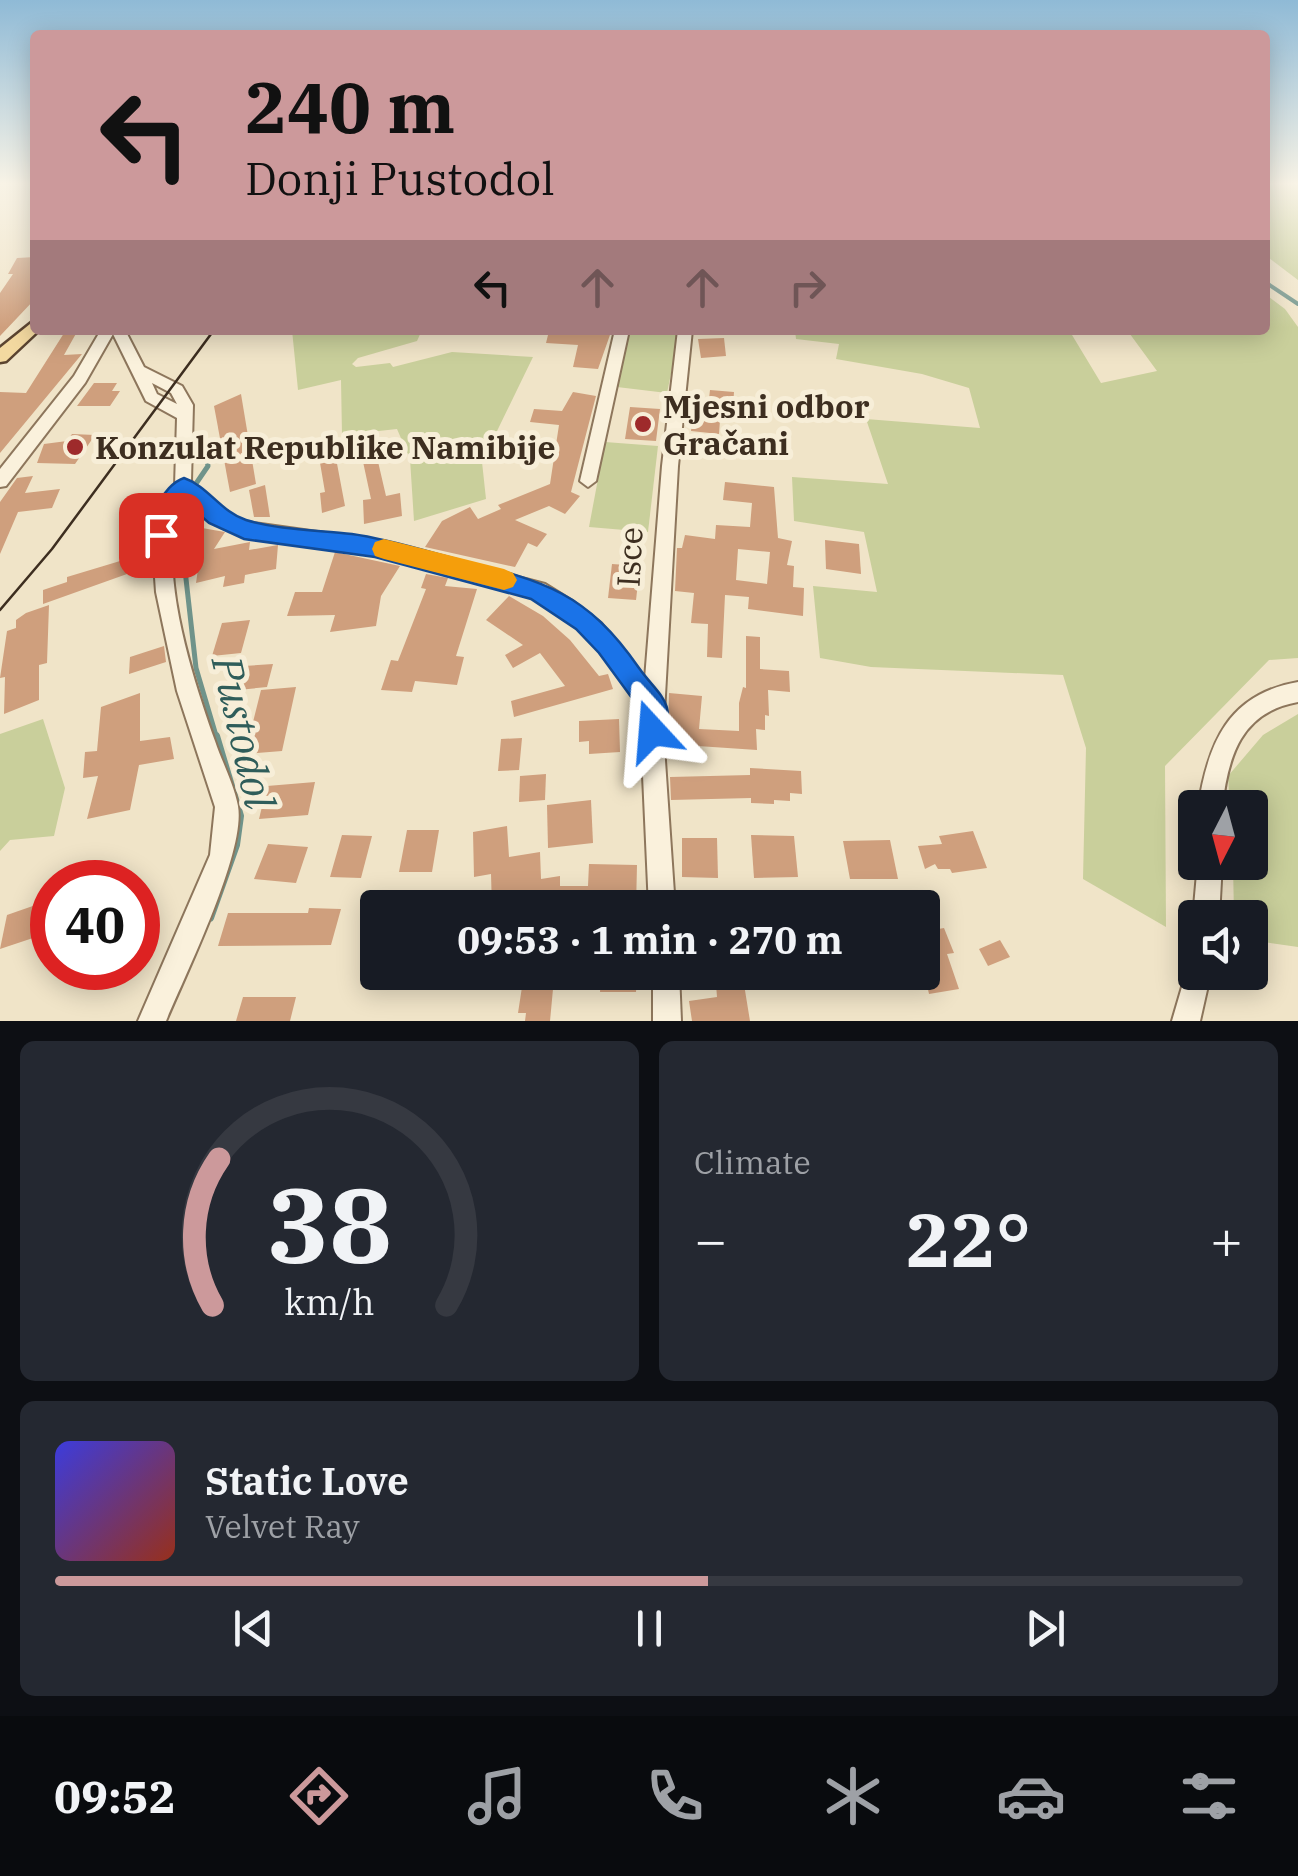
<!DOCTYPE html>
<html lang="en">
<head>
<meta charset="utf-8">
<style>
	:root { --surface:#171b24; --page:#242831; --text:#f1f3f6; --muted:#9ea1a6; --line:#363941; --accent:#cc999b }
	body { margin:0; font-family:"IBM Plex Serif",serif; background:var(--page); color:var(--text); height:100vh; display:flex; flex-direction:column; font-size:38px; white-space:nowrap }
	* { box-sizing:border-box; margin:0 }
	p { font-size:32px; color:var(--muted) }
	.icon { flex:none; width:55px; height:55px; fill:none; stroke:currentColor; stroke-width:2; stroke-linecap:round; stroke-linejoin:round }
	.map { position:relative; height:1021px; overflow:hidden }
	.drawer { display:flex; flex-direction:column; gap:20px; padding:20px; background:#0d0f14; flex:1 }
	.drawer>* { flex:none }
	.top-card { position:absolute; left:30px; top:30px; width:1240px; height:305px; border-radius:10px; box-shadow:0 5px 25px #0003; background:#cc999b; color:#111; overflow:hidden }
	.needle { width:65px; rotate:186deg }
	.controls { position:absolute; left:1178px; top:790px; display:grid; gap:20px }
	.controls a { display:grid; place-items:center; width:90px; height:90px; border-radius:10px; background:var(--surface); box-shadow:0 5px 25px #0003; font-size:50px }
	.speed { position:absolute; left:30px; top:860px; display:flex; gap:20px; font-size:50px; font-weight:700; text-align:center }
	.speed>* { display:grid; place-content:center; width:130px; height:130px; border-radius:50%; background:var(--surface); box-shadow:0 5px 25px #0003; line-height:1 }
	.speed .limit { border:15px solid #d22; background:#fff; color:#111 }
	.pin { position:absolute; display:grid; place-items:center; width:85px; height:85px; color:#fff; margin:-42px; border-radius:20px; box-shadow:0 5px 15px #0006 }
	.me { position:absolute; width:110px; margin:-55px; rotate:341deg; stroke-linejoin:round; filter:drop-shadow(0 0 8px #0008) }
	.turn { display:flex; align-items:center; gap:35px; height:210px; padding:0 50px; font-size:45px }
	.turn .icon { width:130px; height:130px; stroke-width:2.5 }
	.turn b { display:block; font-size:70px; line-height:85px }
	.lanes { display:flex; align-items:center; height:95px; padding:0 50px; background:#0003; justify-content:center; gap:50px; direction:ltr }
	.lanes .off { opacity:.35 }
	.big { font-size:75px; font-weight:800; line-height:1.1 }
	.drawer .card { flex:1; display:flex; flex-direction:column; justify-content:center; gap:15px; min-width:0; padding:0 35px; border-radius:15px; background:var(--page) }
	.drawer .dial { align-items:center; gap:0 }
	.dial svg { height:260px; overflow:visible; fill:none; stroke:var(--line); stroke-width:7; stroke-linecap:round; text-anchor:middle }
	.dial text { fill:var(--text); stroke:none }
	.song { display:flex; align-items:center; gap:30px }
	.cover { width:120px; height:120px; border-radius:15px; background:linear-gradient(135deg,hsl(240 70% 55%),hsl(10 70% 35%)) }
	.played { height:10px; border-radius:5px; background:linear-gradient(90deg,var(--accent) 55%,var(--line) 55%) }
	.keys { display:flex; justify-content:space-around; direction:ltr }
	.heat { display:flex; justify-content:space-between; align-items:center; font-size:55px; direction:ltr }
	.drawer .tiles { flex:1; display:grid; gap:20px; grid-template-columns:1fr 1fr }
	.card:last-child { grid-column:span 2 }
	.trip { position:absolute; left:360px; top:890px; width:580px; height:100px; border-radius:10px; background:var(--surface); box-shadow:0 5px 25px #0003; font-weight:800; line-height:100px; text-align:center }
	.tabs { display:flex; height:160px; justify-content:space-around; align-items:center; background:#090b0e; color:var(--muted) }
	.tabs .icon { width:70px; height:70px }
	.tabs .selected { color:var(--accent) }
	.tabs b { font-size:45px; color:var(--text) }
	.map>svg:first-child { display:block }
</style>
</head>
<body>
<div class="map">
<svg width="1298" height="1021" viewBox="0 0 1298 1021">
	<rect width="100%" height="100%" fill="#f0e4c8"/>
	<g fill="#c9cf9b">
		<path d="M1265 185H1298V280L1265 255Z"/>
		<path d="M1265 294 1285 309 1298 327V658L1269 660 1165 766 1166 927 1083 879 1086 748 1063 675 871 667 820 658 813 586 877 592 864 532 794 521 792 477 888 484 866 419 980 428 969 388 922 374 836 359 839 344 796 339 795 330H1069L1101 383 1157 371 1127 330H1265Z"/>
		<path d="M292 330H422L417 341 358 358 352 364 356 367 390 363 393 367 452 352 533 357 482 462 486 499 414 521 410 459 397 429 342 435 341 380 298 390Z"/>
		<path d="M629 330H680L667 393 617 387Z"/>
		<path d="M605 442 658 446 648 532 589 527Z"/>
		<path d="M1298 714V947L1250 940V918L1234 917 1233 863 1250 862V808L1230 807 1228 776 1263 735Z"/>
		<path d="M43 719 65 788 54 836 10 840 0 851V734Z"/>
	</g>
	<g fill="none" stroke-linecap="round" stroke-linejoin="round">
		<path stroke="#6f938a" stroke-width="4" d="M1265 282 1298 304"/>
		<g stroke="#6f938a" stroke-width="5">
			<path d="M193 488 208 466 206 453"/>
			<path d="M174 528 184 561 196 668 217 739"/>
		</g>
		<path stroke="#6f938a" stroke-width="8" d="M210 918 236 845 240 816 216 736"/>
	</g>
	<g fill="#cf9f7d" fill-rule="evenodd">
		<path d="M35 257V299L0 336V293L13 274H8L17 258Z"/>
		<path d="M66 330H78L64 355 82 354 0 453V392L26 393Z"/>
		<path d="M577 330 611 332 598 369 573 367 578 345 546 343 549 331Z"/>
		<path d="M724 338 726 356 701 358 698 339Z"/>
		<path d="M94 383H117L112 391H120L110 406H77Z"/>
		<path d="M710 390 734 392 733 407 721 406 719 434 691 431 693 415 707 416Z"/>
		<path d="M573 392 596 396 571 492 580 496 565 514 549 506 515 520 547 534 537 547 528 543 515 567 425 547 442 521 470 507 478 519 501 509 498 505 550 484 559 425 530 422 534 409 562 411Z"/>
		<path d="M241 394 256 484 230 492 214 406Z"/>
		<path d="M630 407 660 409 656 441 625 439Z"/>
		<path d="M72 434 95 435 75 464 37 463 44 444 67 441Z"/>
		<path d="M710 439 738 441 737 459 708 457Z"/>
		<path d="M335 453 345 506 322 513 320 493 325 492 319 457Z"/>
		<path d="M376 453 386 496 400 493 402 516 364 524 363 500 371 499 362 457Z"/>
		<path d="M33 476 25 493 60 489 52 508 18 512 0 554V502L17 478Z"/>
		<path d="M725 482 774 487 778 538 792 541 787 565 794 566 793 587 804 588 803 616 748 609 749 597 725 595 722 658 707 657 708 624 691 623 694 593 675 591 677 548H682L685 535 715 539 716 525 750 527 752 503 723 500ZM738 549 770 552 767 584 736 580Z"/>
		<path d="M265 485 270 517H254L249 490Z"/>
		<path d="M202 528 225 532 214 549 250 542 249 550 278 545 276 569 245 575 244 583 223 587 225 576 196 583 201 548 189 546Z"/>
		<path d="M825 540 859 544 861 574 826 569Z"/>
		<path d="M335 552 400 566 381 596 376 626 330 632 335 615 287 616 295 592H322Z"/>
		<path d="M140 555 141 569 43 604V590L67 582V577Z"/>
		<path d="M612 564 640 566 636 600 608 598Z"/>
		<path d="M426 574 448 578 445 586 477 589 456 656 464 657 457 685 415 681 412 692 381 690 391 660 398 661 426 589 421 588Z"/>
		<path d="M509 596 543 616 570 640 599 676 608 674 613 689 514 717 511 701 565 686 540 653 513 668 505 655 523 645 486 620Z"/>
		<path d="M49 605 47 663 39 665V700L4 714 5 677 0 678 7 631 16 628V620L26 613Z"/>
		<path d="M250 620 241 653 212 656 222 623Z"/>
		<path d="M746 636 760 637V669L789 671 790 692 768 690 769 716 765 715V730L756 729 757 750 668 744 669 693 702 696 699 729 739 731V703L743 687 746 688Z"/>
		<path d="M164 646 166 662 129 674 130 657Z"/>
		<path d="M273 664 267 687 238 690 244 666Z"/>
		<path d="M296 687 282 751 245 754 261 690Z"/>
		<path d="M140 693V741L170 737 174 759 139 765 130 810 87 819 98 776 83 778 85 752 97 751 101 707Z"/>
		<path d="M619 719 620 752 589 754V741L579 742V721Z"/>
		<path d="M522 738 519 770 498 771 501 739Z"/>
		<path d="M750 768 801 771 802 794 790 793V801L774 800V804L751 803V798L671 800 670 777 750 775Z"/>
		<path d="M546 774 545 800 519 802 520 776Z"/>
		<path d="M315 782 308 815 259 819 267 786Z"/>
		<path d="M591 800 593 843 548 848 547 805Z"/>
		<path d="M507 826 509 857 540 852 541 879 560 876V886H588L589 864 637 865 636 908H573V898L524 908H492L491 874 474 877 473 832Z"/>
		<path d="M407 830H439L432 872H399Z"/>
		<path d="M973 831 987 868 952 873 950 869H938L935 864 925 869 918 846 942 844 939 836Z"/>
		<path d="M342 835 372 836 361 878 330 877Z"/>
		<path d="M751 835 794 836 798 877 754 878Z"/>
		<path d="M682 838H717L718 878 682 877Z"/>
		<path d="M890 840 898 879H850L843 841Z"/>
		<path d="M268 844 308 847 296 883 254 879Z"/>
		<path d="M50 900 45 934 0 949 7 915Z"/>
		<path d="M309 908 341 909 331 945 218 946 228 913H308Z"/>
		<path d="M944 928 954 953 947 954 959 989 929 994 922 963 932 962 922 932Z"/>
		<path d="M1000 940 1010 957 988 966 979 949Z"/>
		<path d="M601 972H637L636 992H600Z"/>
		<path d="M715 972H742L750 1021H692L689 1001 717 997Z"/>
		<path d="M522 987 553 989 550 1021H525L526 1013H518Z"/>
		<path d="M243 997H296L290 1021H236Z"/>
	</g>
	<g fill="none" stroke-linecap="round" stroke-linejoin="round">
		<defs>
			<g id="minor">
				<path d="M101 330H125L144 367 182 386 193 405 191 481 223 512 247 522 375 540 545 584 574 602 601 623 645 679 662 466 678 330H692L678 466 663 731 675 908H649L641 731 643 708 587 635 560 614 533 597 375 554 245 536 211 522 186 498C150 553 194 682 215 741 222 762 234 784 238 806 246 852 186 973 166 1021H138L210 855 215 807 177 691 156 592 153 548 159 511 175 486 177 418 146 401 113 334 85 383 6 486 0 487V469L74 376ZM152 383 171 393 177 404 157 394Z"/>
				<path d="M615 330H629L596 481 588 487 580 481Z"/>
				<path d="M1298 682V702C1241 712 1228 756 1222 808H1198C1208 743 1228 694 1298 682Z"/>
				<path d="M1198 862H1222L1219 918H1195V922L1193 918Z"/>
				<path d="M1195 960V972H1211L1200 1021H1172L1189 963Z"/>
				<path d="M653 972H679L681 1021H653Z"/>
			</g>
			<path id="major" d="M35 320V330H39L6 361 0 362V348Z"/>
		</defs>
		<use href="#minor" stroke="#8d765c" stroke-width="4"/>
		<use href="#major" stroke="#5b4430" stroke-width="5"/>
		<use href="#minor" fill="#faf1dc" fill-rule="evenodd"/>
		<use href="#major" fill="#f3d9a0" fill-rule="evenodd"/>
		<path stroke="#3d2e20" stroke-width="2.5" d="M0 610 52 549 214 330"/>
	</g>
	<linearGradient id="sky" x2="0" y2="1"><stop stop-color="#8fbad6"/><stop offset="0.56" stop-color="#f8f3e6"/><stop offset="1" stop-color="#f8f3e6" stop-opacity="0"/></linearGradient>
	<rect width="1298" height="328" fill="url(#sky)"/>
	<path fill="#1a73e8" stroke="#114b97" stroke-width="2.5" d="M184 478C208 486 221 512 246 520 279 530 318 530 352 534 388 539 422 550 456 559 543 581 586 591 639 668 659 696 678 702 662 741L652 745 642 741 638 731 640 709 599 653 576 629 531 599 375 557 244 539 209 523 185 502 174 518 169 542H152C144 522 163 485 184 478Z"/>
	<path fill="#f59e0b" d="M384 539 504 569 513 573 517 580 513 587 504 590 384 559 375 556 372 549 375 542Z"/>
	<g fill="#9e2a2b" stroke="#f7eed8" stroke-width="4">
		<circle cx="643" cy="424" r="10"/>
		<circle cx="75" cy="447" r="10"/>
	</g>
	<g text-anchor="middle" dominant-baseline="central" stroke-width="10" stroke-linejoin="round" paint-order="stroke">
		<g font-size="32" font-weight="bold" fill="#3d2e20" stroke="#f7eed8" text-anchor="start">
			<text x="663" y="406">Mjesni odbor<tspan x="663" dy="37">Gračani</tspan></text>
			<text x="95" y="447">Konzulat Republike Namibije</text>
		</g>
		<g font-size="32" fill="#3d2e20" stroke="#f7eed8">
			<text transform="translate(629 557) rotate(-87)">Isce</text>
		</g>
		<g font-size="42" font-style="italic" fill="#2f5d5a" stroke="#f7eed8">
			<text transform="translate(244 732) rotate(77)">Pustodol</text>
		</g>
	</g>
</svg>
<div class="controls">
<a><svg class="needle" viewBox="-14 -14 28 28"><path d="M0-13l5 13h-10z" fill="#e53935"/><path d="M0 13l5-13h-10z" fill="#9ea1a6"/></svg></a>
<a><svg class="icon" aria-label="sound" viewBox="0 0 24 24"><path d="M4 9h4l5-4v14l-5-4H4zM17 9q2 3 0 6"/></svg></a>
</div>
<div class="speed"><div class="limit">40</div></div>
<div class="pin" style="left:161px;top:535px;background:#d93025"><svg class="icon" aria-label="arrive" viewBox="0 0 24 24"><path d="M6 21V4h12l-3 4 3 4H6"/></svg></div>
<svg class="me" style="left:652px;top:731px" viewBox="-20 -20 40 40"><path d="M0-17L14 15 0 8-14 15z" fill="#1a73e8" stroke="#fff" stroke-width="4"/></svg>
<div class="trip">09:53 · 1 min · 270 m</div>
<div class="top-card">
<div class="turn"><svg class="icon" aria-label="left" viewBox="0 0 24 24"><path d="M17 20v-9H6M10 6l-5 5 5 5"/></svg><div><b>240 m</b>Donji Pustodol</div></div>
<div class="lanes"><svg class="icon" aria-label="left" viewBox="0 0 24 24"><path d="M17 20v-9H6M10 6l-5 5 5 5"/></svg><svg class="icon off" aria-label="ahead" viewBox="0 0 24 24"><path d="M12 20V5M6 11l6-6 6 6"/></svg><svg class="icon off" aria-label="ahead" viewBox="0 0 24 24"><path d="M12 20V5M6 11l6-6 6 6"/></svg><svg class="icon off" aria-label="right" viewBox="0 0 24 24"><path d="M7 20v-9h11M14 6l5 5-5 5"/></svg></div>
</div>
</div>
<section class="drawer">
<div class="tiles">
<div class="card dial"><svg viewBox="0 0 100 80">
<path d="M14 69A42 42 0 1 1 86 69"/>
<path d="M14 69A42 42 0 0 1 16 24" stroke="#cc999b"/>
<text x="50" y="56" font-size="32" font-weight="700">38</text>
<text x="50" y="72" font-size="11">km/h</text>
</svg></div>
<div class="card"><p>Climate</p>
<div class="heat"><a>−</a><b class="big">22°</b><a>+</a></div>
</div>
<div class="card">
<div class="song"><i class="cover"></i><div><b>Static Love</b><p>Velvet Ray</p></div></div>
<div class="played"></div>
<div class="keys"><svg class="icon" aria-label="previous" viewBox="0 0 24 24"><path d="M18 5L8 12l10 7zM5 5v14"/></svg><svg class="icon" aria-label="pause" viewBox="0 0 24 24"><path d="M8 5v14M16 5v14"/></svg><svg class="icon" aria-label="next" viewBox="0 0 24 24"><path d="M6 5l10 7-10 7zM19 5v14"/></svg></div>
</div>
</div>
</section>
<nav class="tabs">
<b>09:52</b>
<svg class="icon selected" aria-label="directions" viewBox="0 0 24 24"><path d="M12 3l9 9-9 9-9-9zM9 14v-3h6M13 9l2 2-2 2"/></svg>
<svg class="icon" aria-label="music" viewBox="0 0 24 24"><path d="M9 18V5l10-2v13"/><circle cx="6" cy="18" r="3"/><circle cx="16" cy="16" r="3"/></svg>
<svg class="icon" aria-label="phone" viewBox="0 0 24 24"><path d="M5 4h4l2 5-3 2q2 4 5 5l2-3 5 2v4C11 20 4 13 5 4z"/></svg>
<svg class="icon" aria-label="climate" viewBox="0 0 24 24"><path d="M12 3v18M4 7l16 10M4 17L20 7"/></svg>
<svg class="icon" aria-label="car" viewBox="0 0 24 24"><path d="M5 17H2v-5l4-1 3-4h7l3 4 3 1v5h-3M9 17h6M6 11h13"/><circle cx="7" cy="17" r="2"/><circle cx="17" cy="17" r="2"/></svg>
<svg class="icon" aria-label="filters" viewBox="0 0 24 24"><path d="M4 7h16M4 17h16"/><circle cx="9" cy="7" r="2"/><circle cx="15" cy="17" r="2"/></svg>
</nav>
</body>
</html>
